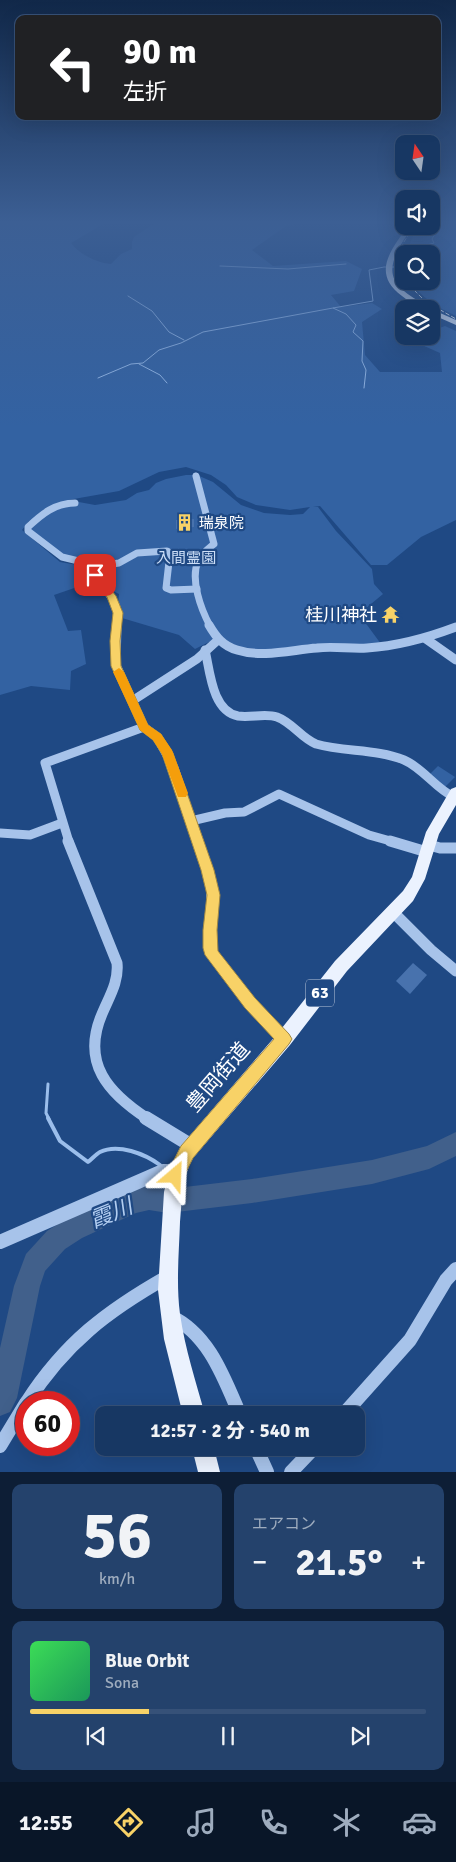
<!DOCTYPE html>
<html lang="ja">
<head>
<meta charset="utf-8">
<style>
	:root { --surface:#173763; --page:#24426c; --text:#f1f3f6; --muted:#9eacbe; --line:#365178; --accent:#f8d267 }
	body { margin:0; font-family:Signika,"Noto Sans JP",sans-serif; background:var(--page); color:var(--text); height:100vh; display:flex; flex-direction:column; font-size:19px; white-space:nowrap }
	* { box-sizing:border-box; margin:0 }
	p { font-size:16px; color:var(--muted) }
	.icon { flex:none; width:28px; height:28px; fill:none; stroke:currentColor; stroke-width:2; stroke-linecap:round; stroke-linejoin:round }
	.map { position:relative; height:1472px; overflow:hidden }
	.drawer { display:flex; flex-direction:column; gap:12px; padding:12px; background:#0d1e36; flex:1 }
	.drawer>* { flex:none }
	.hud { position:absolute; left:15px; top:15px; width:426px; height:105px; border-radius:10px; box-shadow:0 5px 20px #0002,0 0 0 1px var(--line); background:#202124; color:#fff; overflow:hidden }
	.needle { width:32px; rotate:347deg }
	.controls { position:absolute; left:395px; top:135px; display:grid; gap:10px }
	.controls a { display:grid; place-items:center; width:45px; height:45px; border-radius:10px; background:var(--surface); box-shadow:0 5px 20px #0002,0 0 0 1px var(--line); font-size:25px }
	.speed { position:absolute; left:15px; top:1391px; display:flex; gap:10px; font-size:25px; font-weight:700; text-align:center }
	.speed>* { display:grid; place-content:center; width:65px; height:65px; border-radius:50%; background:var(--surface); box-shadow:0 5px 20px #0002,0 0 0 1px var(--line); line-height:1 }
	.speed .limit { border:8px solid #d22; background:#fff; color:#111 }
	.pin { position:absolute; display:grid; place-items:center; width:42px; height:42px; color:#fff; margin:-21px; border-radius:10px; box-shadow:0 2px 8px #0006 }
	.me { position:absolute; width:55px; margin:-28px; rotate:26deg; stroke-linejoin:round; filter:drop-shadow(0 0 4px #0008) }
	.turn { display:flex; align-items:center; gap:18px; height:105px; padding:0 25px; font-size:22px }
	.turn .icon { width:65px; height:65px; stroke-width:2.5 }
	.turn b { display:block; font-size:35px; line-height:42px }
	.big { font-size:38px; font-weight:800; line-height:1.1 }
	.drawer .widget { flex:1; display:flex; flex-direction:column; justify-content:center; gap:8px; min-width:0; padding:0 18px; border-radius:10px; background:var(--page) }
	.drawer .dial { align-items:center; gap:0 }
	.dial b { font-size:65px; line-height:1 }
	.song { display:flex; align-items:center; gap:15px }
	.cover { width:60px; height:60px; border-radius:8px; background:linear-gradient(135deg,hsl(130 70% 55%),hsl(150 70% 35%)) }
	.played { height:5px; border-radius:2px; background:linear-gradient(90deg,var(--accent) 30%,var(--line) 30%) }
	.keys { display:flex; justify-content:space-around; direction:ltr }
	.heat { display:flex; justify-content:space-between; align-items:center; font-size:28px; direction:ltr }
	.drawer .tiles { flex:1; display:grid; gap:12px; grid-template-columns:1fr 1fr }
	.widget:last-child { grid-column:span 2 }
	.trip { position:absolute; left:95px; top:1406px; width:270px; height:50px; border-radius:10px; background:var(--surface); box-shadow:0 5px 20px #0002,0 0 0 1px var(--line); font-weight:800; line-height:50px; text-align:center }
	.tab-bar { display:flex; height:80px; justify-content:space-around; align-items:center; background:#091628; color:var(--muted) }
	.tab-bar .icon { width:35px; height:35px }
	.tab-bar .current { color:var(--accent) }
	.tab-bar b { font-size:22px; color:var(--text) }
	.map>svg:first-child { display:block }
</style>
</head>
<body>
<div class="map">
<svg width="456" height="1472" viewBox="0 0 456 1472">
	<rect width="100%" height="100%" fill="#1f4984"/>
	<g fill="#3362a2" fill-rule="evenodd">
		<path d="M0 221H108L71 243C79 254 97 263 111 264L121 254 132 249V242L134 237 158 221H307L286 226 252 250 273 266 346 261 362 269 354 291 331 295 341 307 372 303 382 309 362 322 365 355 380 372H442L440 353 406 338 431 336V331L445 326 456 331V520L421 537 387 565H371L320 506 313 507H318L336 531 372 569 374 584 383 594 359 614 381 644 261 650 209 642 195 649 179 635 122 618V608L118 605 119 594 105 587 90 565 61 558 26 531 29 521 22 530 60 562 83 566V585L54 595 68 631 81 630 86 664 71 671 70 690 31 686 0 695ZM186 467 211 475 226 485 237 497 256 505 290 510 310 507 303 514 290 515 264 513 241 505 213 482 197 475H186L166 479 156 483 149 490 137 493 126 500 95 505 68 500 119 491 159 472Z"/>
		<path d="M431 221 456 223V316C439 308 420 297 410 281H431V254H405L418 226H431Z"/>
		<path d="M438 766 455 777 445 787 428 776Z"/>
	</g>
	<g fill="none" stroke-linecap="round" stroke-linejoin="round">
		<g stroke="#9bbeeb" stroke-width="1">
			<path d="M409 254 413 249 434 243 432 239 438 229 434 224 437 221"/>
			<path d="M220 266 288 269 346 264"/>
			<path d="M128 296 152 311 169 332 184 340"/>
			<path d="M139 364 160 375 167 383"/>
			<path d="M98 378 131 364 143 363 159 350 181 343 203 332 333 308"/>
			<path d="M364 388 366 370 362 361 363 341 353 332 356 325 346 314 333 308 373 301 369 270 384 267H404"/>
		</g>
		<path stroke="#9bbeeb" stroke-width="3" d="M48 1084 46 1113 49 1119"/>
		<path stroke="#9bbeeb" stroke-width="4" d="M48 1118 60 1141 88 1162C92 1159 96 1154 100 1152 118 1143 145 1154 160 1165"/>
		<path fill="#41608b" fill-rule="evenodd" d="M456 1132V1156L429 1169 372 1184 252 1203 168 1213 149 1210 136 1213 82 1238 65 1249 45 1271 40 1286 17 1398 10 1412 0 1416V1348L14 1286 26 1254 47 1231 64 1220 134 1189 149 1186 168 1189 252 1179 372 1160 427 1146Z"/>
	</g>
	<g fill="#4872ad">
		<path d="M194 519V527L176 529V520Z"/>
		<path d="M413 963 427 975 410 994 396 981Z"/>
	</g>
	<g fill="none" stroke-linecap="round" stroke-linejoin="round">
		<g stroke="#a7c3ea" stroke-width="7">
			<path d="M196 476 214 544C208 549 201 554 198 561 190 580 201 609 210 626"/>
			<path d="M75 503C55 503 42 514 28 527V531L62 557 99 566 119 563 137 553 167 551 170 553 166 588 171 590 197 589"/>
			<path d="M86 562 116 605 118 613 117 626"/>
		</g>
		<g stroke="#a7c3ea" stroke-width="9">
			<path d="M117 625 116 665 144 727 157 737 174 768 198 842"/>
			<path d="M209 625C216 637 223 646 237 650 262 658 291 650 317 648 333 646 350 649 367 648 398 646 427 638 456 627"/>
			<path d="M426 639 456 660"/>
			<path d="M205 650C210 671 212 711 238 716 251 718 265 713 277 717 293 723 301 738 316 744 344 752 377 749 404 760 423 768 435 788 454 797"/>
			<path d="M132 701 197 659 218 640"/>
			<path d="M191 821 225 813 244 812 279 794 369 835 394 842"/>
			<path d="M0 833 30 835 62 823"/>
			<path d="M69 842 45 763 144 727"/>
		</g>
		<g stroke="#a7c3ea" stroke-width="11">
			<path d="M68 841 117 963C119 982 109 997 102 1014 81 1063 108 1093 148 1119"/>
			<path d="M198 841 212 886 210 948 212 955 250 1003 284 1039"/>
			<path d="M390 841 427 852"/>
			<path d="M429 845 440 848H456"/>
			<path d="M394 913 431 950 456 971"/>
		</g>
		<g stroke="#a7c3ea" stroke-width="14">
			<path d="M146 1118 192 1146"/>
			<path d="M0 1242 163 1171H176"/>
			<path d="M170 1316C209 1334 224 1378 240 1415"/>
			<path d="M27 1402C65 1343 107 1311 167 1277"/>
			<path d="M343 1415 410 1340 446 1280 456 1269"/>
			<path d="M0 1446 26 1403"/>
			<path d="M256 1448 267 1472"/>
			<path d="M291 1472 314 1448"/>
		</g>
		<g fill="#ebf2fe" fill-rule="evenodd">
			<path d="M408 226H413C400 246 379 272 404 291 412 298 422 302 430 309 419 309 411 303 402 296 371 273 391 250 408 226Z"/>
			<path d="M431 309 456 320V325L431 314Z"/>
			<path d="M456 787V805L439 834 425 879 413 901 347 971 290 1045 193 1158C182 1178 182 1200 180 1222 179 1253 176 1283 180 1314 185 1349 196 1382 205 1415H183L164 1339 158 1290 164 1192 170 1167 181 1146 278 1033 335 961 403 891 412 877 426 832 451 789Z"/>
			<path d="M192 1448H214L220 1472H198Z"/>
		</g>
		<g stroke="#fff" stroke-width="1" stroke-dasharray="4.5 2" stroke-linecap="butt">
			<path d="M404 279C392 256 401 245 415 226"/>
			<path d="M405 281 425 301 456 319"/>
		</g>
	</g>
	<linearGradient id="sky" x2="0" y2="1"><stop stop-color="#112849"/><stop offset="0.52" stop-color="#3c5f94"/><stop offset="1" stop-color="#3c5f94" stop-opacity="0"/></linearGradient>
	<rect width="456" height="427" fill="url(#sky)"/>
	<path fill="#f8d267" stroke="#a18843" d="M95 572 98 573 116 596 123 613 120 641 121 666 148 725 161 734 173 753 214 870 220 895 217 930 218 951 255 998 289 1034 292 1039 289 1044 193 1158 181 1182 175 1184 169 1182 166 1176 181 1146 274 1039 245 1008 205 955 203 948V930L207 895 201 870 162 754 153 740 140 730 111 666 110 641 113 613 107 597 90 575Z"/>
	<path fill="#f59e0b" d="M119 668 124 672 148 725 161 734 172 750 188 793 186 797H178L162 754 153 740 140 730 113 672Z"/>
	<defs>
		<symbol id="building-bare" viewBox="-9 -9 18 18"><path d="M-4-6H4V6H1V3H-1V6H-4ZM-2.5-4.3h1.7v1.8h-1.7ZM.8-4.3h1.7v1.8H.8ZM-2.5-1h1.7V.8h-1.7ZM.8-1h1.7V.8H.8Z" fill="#f8d267" stroke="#1f4984" stroke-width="2.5" paint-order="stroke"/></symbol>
		<symbol id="temple-bare" viewBox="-9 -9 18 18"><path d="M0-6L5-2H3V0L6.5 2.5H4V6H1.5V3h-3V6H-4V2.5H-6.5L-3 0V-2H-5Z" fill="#f8d267" stroke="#1f4984" stroke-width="2.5" paint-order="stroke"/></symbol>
	</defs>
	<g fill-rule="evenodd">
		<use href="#building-bare" x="172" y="510" width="25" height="25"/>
		<use href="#temple-bare" x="378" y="602" width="25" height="25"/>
	</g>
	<g text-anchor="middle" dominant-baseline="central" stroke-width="4.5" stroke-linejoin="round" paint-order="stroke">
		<g font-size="15" fill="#fff" stroke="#1f4984" text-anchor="start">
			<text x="199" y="523">瑞泉院</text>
		</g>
		<g font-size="15" fill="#ccdef7" stroke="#1f4984">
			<text x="186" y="558">入間霊園</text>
		</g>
		<rect fill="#1f4984" stroke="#bcc8da" stroke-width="1" x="306" y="979.5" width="28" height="27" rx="4"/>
		<g font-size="16" font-weight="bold" fill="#fff">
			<text x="320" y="993">63</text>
		</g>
		<g font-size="18" fill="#fff" stroke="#1f4984" text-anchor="end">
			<text x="377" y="615">桂川神社</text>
		</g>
		<g font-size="21" fill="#fff" stroke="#1f4984">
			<text transform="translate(218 1077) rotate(-49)">豊岡街道</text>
		</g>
		<g font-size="22" font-style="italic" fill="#b3cef1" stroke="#1f4984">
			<text transform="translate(111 1213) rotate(-22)">霞川</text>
		</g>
	</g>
</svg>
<div class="controls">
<a><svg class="needle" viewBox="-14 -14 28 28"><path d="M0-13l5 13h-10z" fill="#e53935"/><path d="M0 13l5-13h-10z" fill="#9eacbe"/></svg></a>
<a><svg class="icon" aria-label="sound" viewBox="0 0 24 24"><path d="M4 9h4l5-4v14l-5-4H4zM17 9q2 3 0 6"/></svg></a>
<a><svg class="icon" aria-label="search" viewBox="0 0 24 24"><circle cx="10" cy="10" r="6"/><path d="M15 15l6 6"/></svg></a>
<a><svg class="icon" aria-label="layers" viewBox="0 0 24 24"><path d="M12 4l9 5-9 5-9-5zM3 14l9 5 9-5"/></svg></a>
</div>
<div class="speed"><div class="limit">60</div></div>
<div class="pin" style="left:95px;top:575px;background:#d93025"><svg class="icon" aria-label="arrive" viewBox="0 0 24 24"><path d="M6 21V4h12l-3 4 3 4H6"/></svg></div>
<svg class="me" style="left:175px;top:1176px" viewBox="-20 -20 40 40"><path d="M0-17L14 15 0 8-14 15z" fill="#f8d267" stroke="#fff" stroke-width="4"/></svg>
<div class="trip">12:57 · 2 分 · 540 m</div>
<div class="hud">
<div class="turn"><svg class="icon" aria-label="left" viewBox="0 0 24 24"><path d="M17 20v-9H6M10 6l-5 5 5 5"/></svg><div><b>90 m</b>左折</div></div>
</div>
</div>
<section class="drawer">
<div class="tiles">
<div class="widget dial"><b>56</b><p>km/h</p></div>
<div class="widget"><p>エアコン</p>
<div class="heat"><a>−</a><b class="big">21.5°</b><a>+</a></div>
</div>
<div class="widget">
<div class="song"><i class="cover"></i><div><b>Blue Orbit</b><p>Sona</p></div></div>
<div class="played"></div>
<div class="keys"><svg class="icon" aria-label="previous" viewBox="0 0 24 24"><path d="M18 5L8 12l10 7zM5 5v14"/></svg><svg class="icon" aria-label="pause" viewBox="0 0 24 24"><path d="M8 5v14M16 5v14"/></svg><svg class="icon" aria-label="next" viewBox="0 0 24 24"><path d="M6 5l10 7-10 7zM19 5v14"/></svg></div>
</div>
</div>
</section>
<nav class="tab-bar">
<b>12:55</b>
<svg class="icon current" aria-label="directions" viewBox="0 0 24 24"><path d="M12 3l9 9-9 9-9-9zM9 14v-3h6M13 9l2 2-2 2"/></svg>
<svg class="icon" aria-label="music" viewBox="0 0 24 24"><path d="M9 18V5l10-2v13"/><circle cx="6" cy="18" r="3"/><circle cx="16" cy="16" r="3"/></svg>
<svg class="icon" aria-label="phone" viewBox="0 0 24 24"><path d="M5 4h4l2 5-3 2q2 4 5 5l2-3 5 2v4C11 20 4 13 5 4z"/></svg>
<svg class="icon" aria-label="climate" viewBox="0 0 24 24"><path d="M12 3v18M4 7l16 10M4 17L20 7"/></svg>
<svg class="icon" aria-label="car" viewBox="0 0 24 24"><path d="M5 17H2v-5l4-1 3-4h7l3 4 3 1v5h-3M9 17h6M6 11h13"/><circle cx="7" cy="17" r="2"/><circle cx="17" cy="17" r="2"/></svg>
</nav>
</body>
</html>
